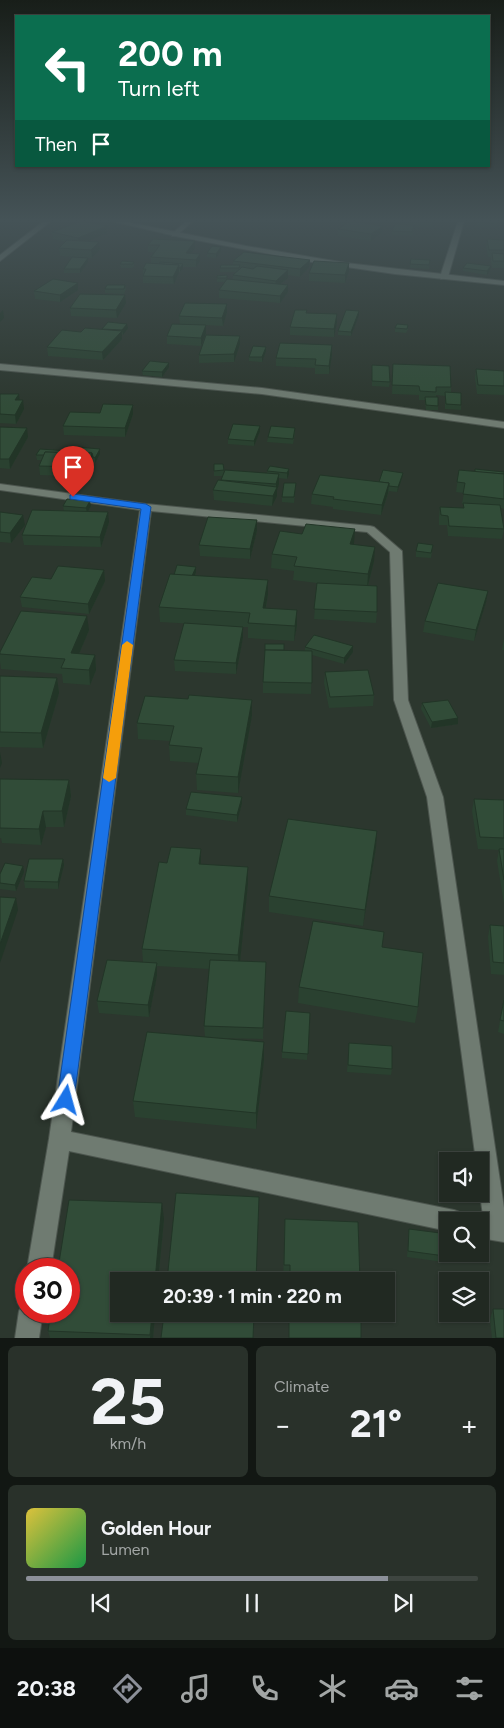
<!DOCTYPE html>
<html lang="en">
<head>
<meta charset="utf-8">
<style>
	:root { --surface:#212922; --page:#29312a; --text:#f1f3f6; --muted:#a2a6a5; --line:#3e4540; --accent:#8c9099 }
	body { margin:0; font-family:Figtree,sans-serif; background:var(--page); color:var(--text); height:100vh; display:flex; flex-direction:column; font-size:19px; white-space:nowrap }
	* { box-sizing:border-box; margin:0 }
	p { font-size:16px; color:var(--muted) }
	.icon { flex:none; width:28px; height:28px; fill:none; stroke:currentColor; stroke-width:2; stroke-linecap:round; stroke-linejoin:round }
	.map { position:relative; height:1338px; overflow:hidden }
	.panel { display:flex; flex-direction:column; gap:8px; padding:8px; background:#121713; flex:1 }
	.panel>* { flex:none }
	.banner { position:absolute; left:15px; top:15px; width:475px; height:152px; border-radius:0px; box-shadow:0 1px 4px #0004,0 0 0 1px var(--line); background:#0b6e4f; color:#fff; overflow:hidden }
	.fabs { position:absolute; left:439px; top:1152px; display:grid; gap:10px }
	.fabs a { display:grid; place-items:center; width:50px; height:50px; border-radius:0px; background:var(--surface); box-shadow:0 1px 4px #0004,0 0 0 1px var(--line); font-size:25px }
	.speed { position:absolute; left:15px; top:1258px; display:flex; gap:10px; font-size:25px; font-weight:700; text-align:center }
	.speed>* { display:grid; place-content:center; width:65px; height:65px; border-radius:50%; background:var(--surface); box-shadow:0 1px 4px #0004,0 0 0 1px var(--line); line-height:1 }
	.speed .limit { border:8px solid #d22; background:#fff; color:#111 }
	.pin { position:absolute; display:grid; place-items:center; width:42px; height:42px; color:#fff; margin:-51px -21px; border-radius:50% 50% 50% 0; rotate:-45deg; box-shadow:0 0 5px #0007 }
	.pin .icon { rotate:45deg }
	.me { position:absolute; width:55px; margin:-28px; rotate:8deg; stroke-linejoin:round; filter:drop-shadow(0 0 4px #0008) }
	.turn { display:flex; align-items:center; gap:18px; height:105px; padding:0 20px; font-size:22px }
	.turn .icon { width:65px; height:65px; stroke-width:2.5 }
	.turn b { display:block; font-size:35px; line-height:42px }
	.then { display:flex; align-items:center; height:48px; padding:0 20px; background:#0003; gap:10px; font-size:19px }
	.big { font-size:38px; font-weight:700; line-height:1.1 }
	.panel .card { flex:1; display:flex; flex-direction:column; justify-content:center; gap:8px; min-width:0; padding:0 18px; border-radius:8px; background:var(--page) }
	.panel .dial { align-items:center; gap:0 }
	.dial b { font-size:65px; line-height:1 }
	.song { display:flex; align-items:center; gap:15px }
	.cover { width:60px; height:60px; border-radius:8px; background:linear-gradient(135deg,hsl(50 70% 55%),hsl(140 70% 35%)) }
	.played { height:5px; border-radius:2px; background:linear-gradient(90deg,var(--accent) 80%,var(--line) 80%) }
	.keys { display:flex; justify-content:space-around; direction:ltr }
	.heat { display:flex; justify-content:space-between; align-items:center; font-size:28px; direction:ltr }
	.panel .tiles { flex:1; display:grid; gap:8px; grid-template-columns:1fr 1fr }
	.card:last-child { grid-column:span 2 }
	.trip { position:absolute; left:110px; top:1272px; width:285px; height:50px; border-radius:0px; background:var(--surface); box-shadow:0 1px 4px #0004,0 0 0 1px var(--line); font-weight:700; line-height:50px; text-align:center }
	.tabs { display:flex; height:80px; justify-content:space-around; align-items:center; background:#0d100e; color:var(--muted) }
	.tabs .icon { width:35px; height:35px }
	.tabs .active { color:var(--accent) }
	.tabs b { font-size:22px; color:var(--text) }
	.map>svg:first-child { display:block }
</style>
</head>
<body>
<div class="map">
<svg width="504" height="1338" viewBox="0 0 504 1338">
	<rect width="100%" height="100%" fill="#2c372e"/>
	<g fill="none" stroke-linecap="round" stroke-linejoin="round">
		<defs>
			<g id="minor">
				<path d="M44 221H51L0 261V255Z"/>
				<path d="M186 221H193L176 236H172V234Z"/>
				<path d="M458 221H464L448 277 441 279 440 277Z"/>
				<path d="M0 364 262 388 504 422V428L262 394 0 370Z"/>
				<path d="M0 484 146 504 370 526 374 527 402 551 408 700 443 797 504 1208V1242L480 1238V1221H471L480 1216H483L480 1194V1161H476L427 797 394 700 390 552 367 532 151 511 71 1132 454 1210 462 1213 465 1221H448V1231L69 1151 51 1269H27L49 1139 140 510 0 490Z"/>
				<path d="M26 1301V1311H43L39 1338H15L19 1311 23 1303Z"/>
			</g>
			<path id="tertiary" d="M111 221H122L246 246 346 263 504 281V285L395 274 312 262 180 237Z"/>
		</defs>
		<use href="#minor" stroke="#4c554e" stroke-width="2"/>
		<use href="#tertiary" stroke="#4c554e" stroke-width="2"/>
		<use href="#minor" fill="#6f7b71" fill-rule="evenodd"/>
		<use href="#tertiary" fill="#6f7b71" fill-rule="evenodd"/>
	</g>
	<g fill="#2a4130">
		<path d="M243 221H282V222H268Z"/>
		<path d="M341 221H360L359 223 383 226 382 233 371 241 338 236V229L345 225 341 224Z"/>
		<path d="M400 221H434L433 228H414L412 236 392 235V231L400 224Z"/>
		<path d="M501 221 496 228 476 226V222Z"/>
		<path d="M107 226V233L87 241 99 242 100 249 92 258 60 256 59 248 66 242 53 239 52 232Z"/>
		<path d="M487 239 504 240V268H492L491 261V257H488L486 246Z"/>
		<path d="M148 245 195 248 191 253 200 261 196 267H183V268L180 272H179L174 284 143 283V269L151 264V257L154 252H148Z"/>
		<path d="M221 247V251L216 258 207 257V253Z"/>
		<path d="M88 258V262L80 273H64V269Z"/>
		<path d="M411 259 430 260 429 269 410 268Z"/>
		<path d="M310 260 309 267 300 277 288 275V278L281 284 288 285V292L280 303 219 298V290L225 282H217V276L227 275V279L233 280V275L236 272H220V268L233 265V261Z"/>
		<path d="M134 262V266L133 268H121L120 264Z"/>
		<path d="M463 268 490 270 487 275 463 271Z"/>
		<path d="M349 271 345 283 309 281V273Z"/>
		<path d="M125 285 126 289 124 294 105 293V289Z"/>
		<path d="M78 290 60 302 35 299 34 291Z"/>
		<path d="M126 303 117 318 71 316 70 308Z"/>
		<path d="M227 304V312L223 326 206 325V333L201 346 167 344V336L180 324 179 316Z"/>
		<path d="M307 310V313L337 322 334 337 290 335V327Z"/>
		<path d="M359 315 351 336 338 335V331Z"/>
		<path d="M408 325V329L406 333 395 332V328Z"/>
		<path d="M128 328 122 335V339L103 360 48 356 47 347 81 332 102 330Z"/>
		<path d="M240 344 234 362 199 363V355Z"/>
		<path d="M266 347V351L262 362 249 361V357Z"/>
		<path d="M332 354 329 374H315V368L276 366V358Z"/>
		<path d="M393 364 451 387V392L461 405V410L445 409V396L436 395 438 406V410H426L425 400H419V395L392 394Z"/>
		<path d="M372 365 390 382 389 387 372 386Z"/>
		<path d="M169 367 162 377 143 375 142 371Z"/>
		<path d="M476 369 504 371V395L477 394 475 378Z"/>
		<path d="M0 394 19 400 24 409 16 424 0 423Z"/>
		<path d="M133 414 125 437 64 435 63 426Z"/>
		<path d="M0 427 28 437 10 469 0 468Z"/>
		<path d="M295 428V433L293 444 267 442 268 437Z"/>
		<path d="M260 431 254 446 228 444V439Z"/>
		<path d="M68 451V453L100 454 95 463 93 462 88 477 40 475 39 466 42 460H37L36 455Z"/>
		<path d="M214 464H223L224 473H267V471L289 469V474L287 479 279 478V484L277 490V496L272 506 214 500 213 490 221 481 222 476H214Z"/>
		<path d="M459 470 475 472H504V509L501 508 504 529 502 539 448 536 447 525H439V517L440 507 463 508V504H462L464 493 456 492Z"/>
		<path d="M403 473 402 478 397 492 389 491 381 515 333 509V507L311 504 312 494 379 482Z"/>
		<path d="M296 483 294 503 282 502V497Z"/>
		<path d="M63 506H91L88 512 109 522 101 547 24 545 22 535 64 511Z"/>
		<path d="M0 512 25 525 11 543 0 542Z"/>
		<path d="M257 520V530L250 559 200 556 199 545Z"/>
		<path d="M355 529 353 545 374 561 368 586 377 612 376 623 314 619 317 583 293 580 294 571 271 568 272 554 302 534Z"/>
		<path d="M433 545 431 558 416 557V551Z"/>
		<path d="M196 567V572L195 576 268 594 266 608 297 625 294 641 248 638V627H243V637L236 674 175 671 174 660 195 624 160 622 159 607 174 575Z"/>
		<path d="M104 570 105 581 89 614 22 607 20 597 51 579Z"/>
		<path d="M488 591 486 602 474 641 423 632 425 621Z"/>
		<path d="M89 630 79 654 95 655 96 670 90 685 63 683 62 674 1 669 0 661V652Z"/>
		<path d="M504 638V650H502Z"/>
		<path d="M305 647 353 652 344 664 312 655 311 694 263 693V682L284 650 305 651Z"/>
		<path d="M325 672 374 695 373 706 329 708 324 683Z"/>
		<path d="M0 676 57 678 59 693 43 748 0 747Z"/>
		<path d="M422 703 458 718V724L431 728 421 709Z"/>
		<path d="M252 715 238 793 197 790 196 774 199 763 170 761 169 745 171 741 138 739 137 723Z"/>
		<path d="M0 779 69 780 71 796 64 827H46L41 845 2 843 1 838H0Z"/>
		<path d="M242 797V803L237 822 186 815V809Z"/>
		<path d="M474 799 504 800V904L497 861 499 850 478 849 472 811Z"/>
		<path d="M376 847 363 926 269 912V896Z"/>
		<path d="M63 859 64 865 58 889 25 888 24 881Z"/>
		<path d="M201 864 248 883 240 961 266 962 263 1039 210 1038 264 1059 256 1129 135 1117 133 1101 205 1037 204 1026 209 969 157 966V975L149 1017 99 1013 97 1001 143 962 142 949Z"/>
		<path d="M24 872 16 891 0 889V874Z"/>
		<path d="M490 925 504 926V975L491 974 488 937Z"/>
		<path d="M299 987 418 1007 415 1023 298 1003Z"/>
		<path d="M504 998V1034L498 1032Z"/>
		<path d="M310 1013 307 1060 282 1058V1052Z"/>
		<path d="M349 1043 392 1069 391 1075 347 1072Z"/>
		<path d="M164 1219 153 1338H50L48 1331Z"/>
		<path d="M285 1219 358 1222 289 1281 283 1280Z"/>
		<path d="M409 1229 452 1257 451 1263 407 1257Z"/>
		<path d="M493 1309 504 1338H492L490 1320Z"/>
	</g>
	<g fill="#223527">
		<path d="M499 221H501L496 228 497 224Z"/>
		<path d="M107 226V233L79 245 78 238Z"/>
		<path d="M383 226 382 233 371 241V234Z"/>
		<path d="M195 241V248L187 259 186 253Z"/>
		<path d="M99 242 100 249 92 258 91 250Z"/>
		<path d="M221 247V251L216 258V254Z"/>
		<path d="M200 254V261L196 267V260Z"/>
		<path d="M88 258V262L80 273V269Z"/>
		<path d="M310 260 309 267 300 277V269Z"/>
		<path d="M349 263V271L345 283V275Z"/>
		<path d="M183 264V268L180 272V268Z"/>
		<path d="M179 265V272L174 284 173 277Z"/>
		<path d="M491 266 490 270 487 275V271Z"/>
		<path d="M288 270V278L275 288 276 281Z"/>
		<path d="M78 283V290L60 302V295Z"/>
		<path d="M288 285V292L280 303V296Z"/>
		<path d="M125 295 126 303 117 318 116 310Z"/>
		<path d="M227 304V312L223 326 222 318Z"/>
		<path d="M3 310 4 318 0 322V313Z"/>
		<path d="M359 311V315L351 336V332Z"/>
		<path d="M337 314V322L334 337V329Z"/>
		<path d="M127 324 128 328 123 335 122 330Z"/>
		<path d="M206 325V333L201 346V338Z"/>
		<path d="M122 331V339L103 360 102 352Z"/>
		<path d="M240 336V344L234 362V354Z"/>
		<path d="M332 345V354L329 374V366Z"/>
		<path d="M266 347V351L262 362V357Z"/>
		<path d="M169 363V367L162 377V372Z"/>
		<path d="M19 394 20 403 15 400Z"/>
		<path d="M23 400 24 409 16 424 15 415Z"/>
		<path d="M133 405V414L125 437V428Z"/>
		<path d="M260 426V431L254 446V441Z"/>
		<path d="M27 428 28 437 10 469 9 459Z"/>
		<path d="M100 449V454L95 463V458Z"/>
		<path d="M92 453 93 463 88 477 87 467Z"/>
		<path d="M289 469V474L287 479V473Z"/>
		<path d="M403 473 402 478 397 492 398 487Z"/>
		<path d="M279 474V484L277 490V496L272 506 273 496 276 489V484Z"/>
		<path d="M389 483 388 493 381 515 382 505Z"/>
		<path d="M90 501 91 506 87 513 86 508Z"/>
		<path d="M108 512 109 522 101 547 100 537Z"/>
		<path d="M23 515 25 525 11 543 10 533Z"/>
		<path d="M257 520V530L250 559V549Z"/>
		<path d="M355 529 354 543 349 558 350 544Z"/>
		<path d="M375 547 374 561 367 589 368 574Z"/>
		<path d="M196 567V572L192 584 191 578Z"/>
		<path d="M104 570 105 581 89 614 88 604Z"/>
		<path d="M268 580V594L263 623V608Z"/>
		<path d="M488 591 486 602 474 641 476 630Z"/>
		<path d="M297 610V625L294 641 295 626Z"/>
		<path d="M87 616 89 630 73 668 71 653Z"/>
		<path d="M243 627V637L236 674V663Z"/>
		<path d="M353 646V652L344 664V658Z"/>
		<path d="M95 655 96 670 90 685 89 670Z"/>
		<path d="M57 678 59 693 43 748 41 733Z"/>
		<path d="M252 700V715L238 793V777Z"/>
		<path d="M458 718V724L431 728 432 722Z"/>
		<path d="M0 752 2 763 0 768Z"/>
		<path d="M69 780 71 796 64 827 62 811Z"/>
		<path d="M242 797V803L237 822V815Z"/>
		<path d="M43 811 46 827 41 845 39 829Z"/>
		<path d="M377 831 376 847 363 926 365 910Z"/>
		<path d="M201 849V865L199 864Z"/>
		<path d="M63 859 64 865 58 889V882Z"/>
		<path d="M23 866 24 872 16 891 15 885Z"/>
		<path d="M248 867V883L239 971 238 955Z"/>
		<path d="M16 898 18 910 0 963V944Z"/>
		<path d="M157 963V975L149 1017 148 1005Z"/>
		<path d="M264 1042V1059L256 1129V1113Z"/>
		<path d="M162 1203 164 1219 158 1281H155Z"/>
		<path d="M152 1314H155L153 1338H150Z"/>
	</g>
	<g fill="#314c38" stroke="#223527">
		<path d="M81 221 107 226 78 238 52 232Z"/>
		<path d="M350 221 383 226 371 234 338 229Z"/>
		<path d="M477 221H499L497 224 476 222Z"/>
		<path d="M395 224 414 225 412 232 392 231Z"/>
		<path d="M153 239 195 241 186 253 200 254 196 260 151 257 160 245H148Z"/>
		<path d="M487 239 504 240V250H489Z"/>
		<path d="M67 240 99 242 91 250 59 248Z"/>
		<path d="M212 246 221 247 216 254 207 253Z"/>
		<path d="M244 252 310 260 300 269 233 261Z"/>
		<path d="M492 253 504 254V261H493Z"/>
		<path d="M72 257 88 258 80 269H64Z"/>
		<path d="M411 259 430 260 429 265 410 264Z"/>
		<path d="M122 261 134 262 133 264H120Z"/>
		<path d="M314 261 349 263 345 275 309 273Z"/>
		<path d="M160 262 183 264 180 268H179V265L159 264Z"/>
		<path d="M146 263 179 265 173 277 143 276 146 269H143Z"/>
		<path d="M467 263 491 266 487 271 463 268Z"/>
		<path d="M221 265H240L239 268H220Z"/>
		<path d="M257 266 288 270 276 281 233 275 242 267 253 269Z"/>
		<path d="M227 275V278H217V276Z"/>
		<path d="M53 279 78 283 60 295 34 291Z"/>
		<path d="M227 279 288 285 280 296 219 290Z"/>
		<path d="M107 285H125L124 289H105Z"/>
		<path d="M80 294 125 295 116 310 70 308Z"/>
		<path d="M185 303 227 304 222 318 179 316Z"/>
		<path d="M295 310H307L306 313 337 314 334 329 290 327Z"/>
		<path d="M346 310 359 311 351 332 338 331Z"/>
		<path d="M108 322 127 324 122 330 102 329Z"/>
		<path d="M172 324 206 325 201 338 167 336Z"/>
		<path d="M397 324 408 325 407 329 395 328Z"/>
		<path d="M85 328 122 331 102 352 47 347 62 330 81 332Z"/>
		<path d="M206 335 240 336 234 354 199 355Z"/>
		<path d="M280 343 332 345 329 366 315 365 316 359 276 358Z"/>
		<path d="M253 346 266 347 262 357H249Z"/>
		<path d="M150 361 169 363 162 372 142 371Z"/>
		<path d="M393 364 450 366 451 387H436V392L420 391 419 386 392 385Z"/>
		<path d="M372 365 389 366 390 382 372 381Z"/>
		<path d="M476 369 504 371V386L478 385Z"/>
		<path d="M445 392 461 393V405L446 404Z"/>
		<path d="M0 394H19L15 400H23L15 415 0 414Z"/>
		<path d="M425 397H438V406L426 405Z"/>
		<path d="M103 404 133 405 125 428 63 426 70 412 100 413Z"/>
		<path d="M233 424 260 426 254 441 228 439Z"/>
		<path d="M271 426 295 428 293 439 268 437Z"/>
		<path d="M0 427 27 428 9 459H0Z"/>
		<path d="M77 447 100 449 95 458 93 457 92 453H74Z"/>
		<path d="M40 449 68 451 67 453 45 452 44 455H36Z"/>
		<path d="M45 452 92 453 87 467 39 466Z"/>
		<path d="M214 464H223L224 470 214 471Z"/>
		<path d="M270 466 289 469 287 473 267 471Z"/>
		<path d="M475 469 504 472V474L475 472Z"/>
		<path d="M225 470 279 474 276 484 221 480Z"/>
		<path d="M383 470 403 473 398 487 389 486V483L379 482Z"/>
		<path d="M459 470 504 474V499L463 494 465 483 457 482Z"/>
		<path d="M320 475 389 483 382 505 333 499 334 497 312 494Z"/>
		<path d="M218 480 277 487 273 496 213 490Z"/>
		<path d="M284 483H296L294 497H282Z"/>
		<path d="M67 499 90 501 86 508 63 506Z"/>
		<path d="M463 503 500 505 504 529 449 526 448 516 441 515 440 507 464 508Z"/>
		<path d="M32 510 108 512 100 537 22 535Z"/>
		<path d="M0 512 23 515 10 533 0 532Z"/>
		<path d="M208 517 257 520 250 549 199 545Z"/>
		<path d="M306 524 355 529 350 544 375 547 368 574 294 566 297 557 272 554 280 531 302 534Z"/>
		<path d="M418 543 433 545 431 553 416 551Z"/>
		<path d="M177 565 196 567 192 576 174 575Z"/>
		<path d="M58 566 104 570 88 604 20 597 32 577 51 579Z"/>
		<path d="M170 574 268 580 263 608 297 610 295 626 248 623 250 613 159 607Z"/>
		<path d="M317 583 377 586V612L314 609Z"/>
		<path d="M438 583 488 591 476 630 425 621Z"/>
		<path d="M21 611 87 616 71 653 95 655 89 670 61 668 65 659 0 654V652Z"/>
		<path d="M184 623 243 627 236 663 174 660Z"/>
		<path d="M314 635 353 646 344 658 305 647Z"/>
		<rect x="265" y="644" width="19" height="6"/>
		<path d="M265 650 312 651V683L263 682Z"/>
		<path d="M368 670 374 695 330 697 325 672Z"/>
		<path d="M0 676 57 678 41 733 0 732Z"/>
		<path d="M189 695 252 700 238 777 196 774 202 748 169 745 174 726 137 723 145 696 188 699Z"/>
		<path d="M448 700 458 718 432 722 422 703Z"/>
		<path d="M0 779 69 780 62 811H43L39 829 0 828Z"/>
		<path d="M191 792 242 797 237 815 186 809Z"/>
		<path d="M474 799 504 800V838L480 837Z"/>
		<path d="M288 819 377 831 365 910 269 896Z"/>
		<path d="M171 847 201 849 199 864 248 867 238 955 142 949 159 862 167 863Z"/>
		<path d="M499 849H504V880Z"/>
		<path d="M29 859H63L58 882 24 881Z"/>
		<path d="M5 863 23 866 15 885 0 883V874Z"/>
		<path d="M0 897 16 898 0 944Z"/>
		<path d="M313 921 384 932 382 947 423 953 418 1007 299 987Z"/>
		<path d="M490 925 504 926V963L493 962Z"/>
		<path d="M107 960 157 963 148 1005 97 1001Z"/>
		<path d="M210 960 266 962 263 1028 204 1026Z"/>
		<path d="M504 1000V1021L500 1020Z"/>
		<path d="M286 1011 310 1013 308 1054 282 1052Z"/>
		<path d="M147 1032 264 1042 256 1113 133 1101Z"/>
		<path d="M349 1043 392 1046V1069L348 1065Z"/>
		<path d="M176 1193 259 1197 256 1281H167Z"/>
		<path d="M69 1200 162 1203 155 1281H119V1314H152L150 1335 48 1331 51 1311H69V1269H58Z"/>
		<path d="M285 1219 358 1222 360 1281H290V1265H284Z"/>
		<path d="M409 1229 448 1234V1254H452V1257L408 1251Z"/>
		<path d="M493 1309H504V1338H496Z"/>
		<path d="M164 1314H254L253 1338H161Z"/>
		<rect x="289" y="1314" width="72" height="24"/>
	</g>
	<linearGradient id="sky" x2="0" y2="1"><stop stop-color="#181e19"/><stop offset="0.54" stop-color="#455357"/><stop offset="1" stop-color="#455357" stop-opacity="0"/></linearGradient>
	<rect width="504" height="408" fill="url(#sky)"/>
	<path fill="#1a73e8" stroke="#114b97" d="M73 494 146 504 151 507 74 1100 72 1105 66 1107 60 1105 57 1100 141 509 70 499V495Z"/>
	<path fill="#f59e0b" d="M127 641 133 645 116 778 109 782 103 778 122 645Z"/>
</svg>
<div class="fabs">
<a><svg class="icon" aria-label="sound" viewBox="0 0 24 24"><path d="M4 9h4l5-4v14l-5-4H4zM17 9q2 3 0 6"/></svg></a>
<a><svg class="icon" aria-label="search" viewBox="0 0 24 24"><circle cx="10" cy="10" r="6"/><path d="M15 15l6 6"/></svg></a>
<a><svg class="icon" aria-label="layers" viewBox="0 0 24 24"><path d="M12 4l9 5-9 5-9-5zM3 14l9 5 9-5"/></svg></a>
</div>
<div class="speed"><div class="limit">30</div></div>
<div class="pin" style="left:73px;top:497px;background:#d93025"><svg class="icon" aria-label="arrive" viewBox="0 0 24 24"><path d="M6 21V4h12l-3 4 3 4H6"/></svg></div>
<svg class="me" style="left:66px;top:1100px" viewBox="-20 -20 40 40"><path d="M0-17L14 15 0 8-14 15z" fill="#1a73e8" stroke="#fff" stroke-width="4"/></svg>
<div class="trip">20:39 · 1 min · 220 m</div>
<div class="banner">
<div class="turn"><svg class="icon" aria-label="left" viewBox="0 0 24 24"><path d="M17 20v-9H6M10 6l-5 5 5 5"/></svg><div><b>200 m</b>Turn left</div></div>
<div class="then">Then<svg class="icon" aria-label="arrive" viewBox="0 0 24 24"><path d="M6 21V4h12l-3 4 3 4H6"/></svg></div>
</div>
</div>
<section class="panel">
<div class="tiles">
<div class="card dial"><b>25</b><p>km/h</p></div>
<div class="card"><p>Climate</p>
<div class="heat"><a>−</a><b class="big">21°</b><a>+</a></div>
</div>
<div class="card">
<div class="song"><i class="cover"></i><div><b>Golden Hour</b><p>Lumen</p></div></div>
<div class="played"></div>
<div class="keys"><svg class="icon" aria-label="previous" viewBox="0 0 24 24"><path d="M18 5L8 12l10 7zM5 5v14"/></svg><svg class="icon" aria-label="pause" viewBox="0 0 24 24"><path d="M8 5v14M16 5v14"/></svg><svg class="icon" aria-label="next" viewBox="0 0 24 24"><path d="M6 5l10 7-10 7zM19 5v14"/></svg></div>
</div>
</div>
</section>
<nav class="tabs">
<b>20:38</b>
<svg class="icon active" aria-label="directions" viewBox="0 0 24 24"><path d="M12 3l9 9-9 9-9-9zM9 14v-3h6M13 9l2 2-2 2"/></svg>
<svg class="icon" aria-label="music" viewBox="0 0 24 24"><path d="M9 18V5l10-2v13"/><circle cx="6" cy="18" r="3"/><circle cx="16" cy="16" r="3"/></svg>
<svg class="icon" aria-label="phone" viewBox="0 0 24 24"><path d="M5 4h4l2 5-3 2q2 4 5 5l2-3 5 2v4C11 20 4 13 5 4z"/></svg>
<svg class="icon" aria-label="climate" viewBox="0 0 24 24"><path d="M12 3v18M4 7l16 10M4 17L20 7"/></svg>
<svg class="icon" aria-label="car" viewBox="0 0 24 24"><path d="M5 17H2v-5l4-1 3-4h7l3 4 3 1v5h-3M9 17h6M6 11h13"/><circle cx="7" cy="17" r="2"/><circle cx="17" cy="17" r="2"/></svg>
<svg class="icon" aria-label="filters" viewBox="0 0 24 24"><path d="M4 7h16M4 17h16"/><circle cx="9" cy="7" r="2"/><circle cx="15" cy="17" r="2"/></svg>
</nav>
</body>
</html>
